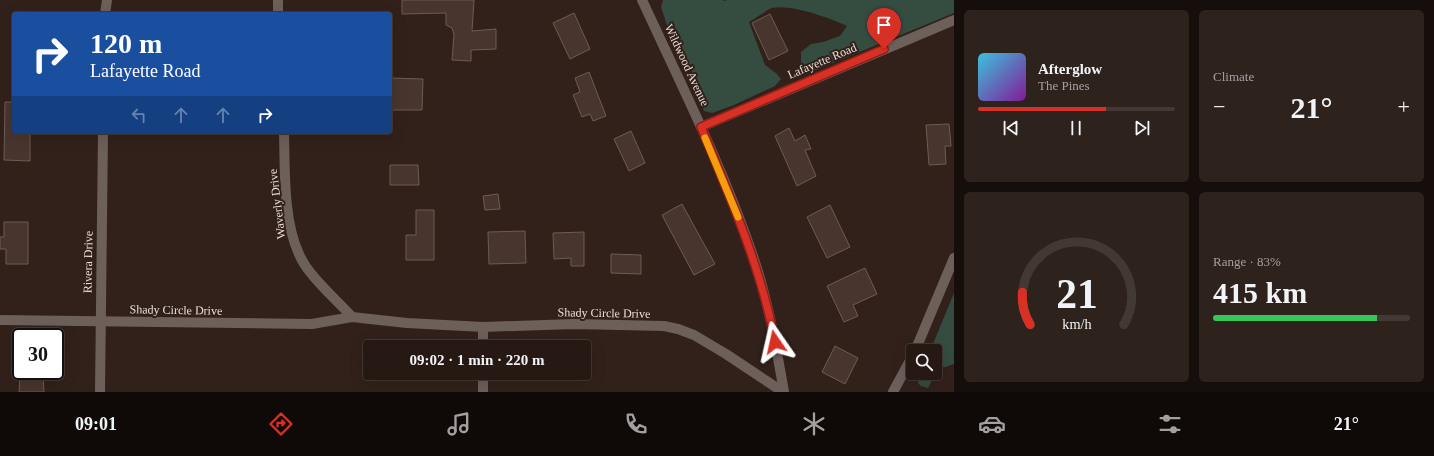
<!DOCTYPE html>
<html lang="en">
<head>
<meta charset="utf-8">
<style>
	:root { --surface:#261914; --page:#2e221d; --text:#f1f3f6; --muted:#a4a0a0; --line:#423834; --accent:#d93025 }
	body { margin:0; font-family:Georgia,serif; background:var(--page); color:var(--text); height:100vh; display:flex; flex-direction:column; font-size:15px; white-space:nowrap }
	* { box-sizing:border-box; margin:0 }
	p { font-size:13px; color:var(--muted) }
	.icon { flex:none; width:22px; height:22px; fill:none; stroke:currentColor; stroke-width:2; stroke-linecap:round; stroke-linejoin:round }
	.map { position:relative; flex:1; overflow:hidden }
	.drawer { display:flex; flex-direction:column; gap:10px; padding:10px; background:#150e0b; width:480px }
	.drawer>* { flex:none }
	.guide { position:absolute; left:12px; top:12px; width:380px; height:122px; border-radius:4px; box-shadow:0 4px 16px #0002,0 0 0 1px var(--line); background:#1a4fa0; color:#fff; overflow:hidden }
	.buttons { position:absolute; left:906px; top:344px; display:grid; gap:8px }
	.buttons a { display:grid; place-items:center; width:36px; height:36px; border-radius:4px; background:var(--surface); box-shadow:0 4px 16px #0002,0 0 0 1px var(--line); font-size:20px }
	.speed { position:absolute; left:12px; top:328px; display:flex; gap:8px; font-size:20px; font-weight:700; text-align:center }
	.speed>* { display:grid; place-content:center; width:52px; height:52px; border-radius:50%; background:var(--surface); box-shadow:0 4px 16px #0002,0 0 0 1px var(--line); line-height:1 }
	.speed .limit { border:2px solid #111; border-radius:6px; background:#fff; color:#111 }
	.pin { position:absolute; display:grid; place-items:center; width:34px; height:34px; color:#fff; margin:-41px -17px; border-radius:50% 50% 50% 0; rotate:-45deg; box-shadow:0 0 4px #0007 }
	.pin .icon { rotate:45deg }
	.me { position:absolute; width:44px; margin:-22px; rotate:349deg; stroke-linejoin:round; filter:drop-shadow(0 0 3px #0008) }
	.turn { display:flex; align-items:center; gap:14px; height:84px; padding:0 12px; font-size:18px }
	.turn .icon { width:52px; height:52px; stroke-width:2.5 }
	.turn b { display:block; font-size:28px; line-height:34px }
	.lanes { display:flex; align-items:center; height:38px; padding:0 12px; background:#0003; justify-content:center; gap:20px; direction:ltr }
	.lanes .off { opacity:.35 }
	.big { font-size:30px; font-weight:600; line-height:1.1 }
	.drawer .tile { flex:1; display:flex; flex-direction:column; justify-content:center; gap:6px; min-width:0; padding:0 14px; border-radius:6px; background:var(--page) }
	.drawer .dial { align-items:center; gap:0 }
	.dial svg { height:104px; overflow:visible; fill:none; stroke:var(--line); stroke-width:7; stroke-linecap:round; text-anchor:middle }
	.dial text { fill:var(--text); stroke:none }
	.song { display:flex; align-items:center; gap:12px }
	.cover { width:48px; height:48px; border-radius:6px; background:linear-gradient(135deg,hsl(190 70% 55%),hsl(290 70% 35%)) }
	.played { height:4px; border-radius:2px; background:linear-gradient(90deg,var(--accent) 65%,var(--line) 65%) }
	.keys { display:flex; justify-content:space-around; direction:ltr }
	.heat { display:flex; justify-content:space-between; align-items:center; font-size:22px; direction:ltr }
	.charge { height:6px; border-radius:3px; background:linear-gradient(90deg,#34c759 83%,var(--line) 0) }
	.drawer .tiles { flex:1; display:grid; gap:10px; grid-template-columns:repeat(2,1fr) }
	.trip { position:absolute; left:363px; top:340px; width:228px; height:40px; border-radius:4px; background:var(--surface); box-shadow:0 4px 16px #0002,0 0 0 1px var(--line); font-weight:600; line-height:40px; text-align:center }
	.tabs { display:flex; height:64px; justify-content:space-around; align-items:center; background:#0f0a08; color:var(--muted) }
	.tabs .icon { width:28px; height:28px }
	.tabs .current { color:var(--accent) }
	.tabs b { font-size:18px; color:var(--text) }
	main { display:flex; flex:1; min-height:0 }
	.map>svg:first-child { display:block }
</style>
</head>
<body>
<main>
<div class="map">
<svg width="954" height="392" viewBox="0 0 954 392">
	<rect width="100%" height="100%" fill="#32211a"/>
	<g fill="#354c41">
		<path d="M663 0H723L724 1 727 0H954V13L811 72 801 69V52L811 44 823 42 840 36 847 26C830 18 791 4 772 8 770 8 753 20 749 22L765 65 777 74 781 79 775 86 734 105 712 113 704 111 689 79 693 68 685 61 678 59 661 7Z"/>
		<path d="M954 293V364L945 367H939L928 388 921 386 918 383 921 373H935V351H930Z"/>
	</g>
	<g fill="#48352e" stroke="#6f5b52">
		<path d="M402 0H474L472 31 496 29V49L471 50V61L452 60 454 34 452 28 446 25V13L402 14Z"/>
		<path d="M574 13 590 49 570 59 553 23Z"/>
		<path d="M770 14 788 51 769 60 752 23Z"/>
		<path d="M589 72 606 116 593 121 590 114 582 117 573 95 580 92 575 78Z"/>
		<path d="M391 78 423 79 422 110H391Z"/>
		<path d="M5 102H14V132H30V161L4 160Z"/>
		<path d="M949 124 951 146H945L946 164 929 165 926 125Z"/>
		<path d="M789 128 795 141 805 135 811 149 805 150 816 176 797 186 775 136Z"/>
		<path d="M631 131 645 163 629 171 614 139Z"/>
		<path d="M390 165H418L419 185H390Z"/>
		<path d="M498 194 500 209 485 210 483 196Z"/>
		<path d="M682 204 715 264 694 275 662 215Z"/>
		<path d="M830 205 850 247 827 258 807 217Z"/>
		<path d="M416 210H434V260H406V235H416Z"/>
		<path d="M4 222H28V264H6V249H0V237H4Z"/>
		<path d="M525 231 526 263 489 264 488 232Z"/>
		<path d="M584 232V266H571V258L554 259 553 233Z"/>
		<path d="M611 254 641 255V274L611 273Z"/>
		<path d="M865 268 877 294 853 305 858 316 844 322 827 286Z"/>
		<path d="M835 346 858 358 845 384 822 372Z"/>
		<path d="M20 375H43L44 392H19Z"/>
	</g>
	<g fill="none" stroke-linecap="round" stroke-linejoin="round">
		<g stroke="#6d5f5a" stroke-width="10">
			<path d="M278 0V14"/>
			<path d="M642 0C681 84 723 168 753 256 768 300 776 346 784 392"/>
			<path d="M105 14 107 0"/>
			<path d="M701 127 954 20"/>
			<path d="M284 132C285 169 283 220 299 254 308 276 336 299 352 317"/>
			<path d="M0 320 312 324 352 317 407 323 483 327 574 324 664 326 678 329 694 335 726 354 783 392"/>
			<path d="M483 327V347"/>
			<path d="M915 351 954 258"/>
			<path d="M483 373V392"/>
			<path d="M100 392 103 132"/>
			<path d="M893 392 913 355"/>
		</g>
	</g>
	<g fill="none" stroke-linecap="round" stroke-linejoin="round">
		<defs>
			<path id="route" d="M775 342C761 267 730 197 701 127L884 49"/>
		</defs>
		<use href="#route" stroke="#8d1f18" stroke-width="10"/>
		<use href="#route" stroke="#d93025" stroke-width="7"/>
		<path stroke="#f59e0b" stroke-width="7" d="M705 138 738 217"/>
	</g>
	<g text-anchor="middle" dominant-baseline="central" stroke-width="4" stroke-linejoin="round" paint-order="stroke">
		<g font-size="12" fill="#eaded9" stroke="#32211a">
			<text transform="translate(822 61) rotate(-23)">Lafayette Road</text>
			<text transform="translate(687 65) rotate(65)">Wildwood Avenue</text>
			<text transform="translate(277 204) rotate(-97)">Waverly Drive</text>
			<text transform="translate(88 262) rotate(-89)">Rivera Drive</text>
			<text transform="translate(176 310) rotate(1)">Shady Circle Drive</text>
			<text transform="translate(604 313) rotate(1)">Shady Circle Drive</text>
		</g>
	</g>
</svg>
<div class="buttons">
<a><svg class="icon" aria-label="search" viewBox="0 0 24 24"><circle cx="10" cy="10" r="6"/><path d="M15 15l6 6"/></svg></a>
</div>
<div class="speed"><div class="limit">30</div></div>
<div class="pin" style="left:884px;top:49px;background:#d93025"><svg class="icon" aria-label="arrive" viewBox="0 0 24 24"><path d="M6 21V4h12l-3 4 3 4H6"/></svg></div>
<svg class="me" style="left:775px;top:342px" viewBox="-20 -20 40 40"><path d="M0-17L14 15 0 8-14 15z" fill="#d93025" stroke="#fff" stroke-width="4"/></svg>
<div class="trip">09:02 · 1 min · 220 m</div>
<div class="guide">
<div class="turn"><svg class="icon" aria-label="right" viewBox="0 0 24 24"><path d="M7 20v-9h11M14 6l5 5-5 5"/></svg><div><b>120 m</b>Lafayette Road</div></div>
<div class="lanes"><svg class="icon off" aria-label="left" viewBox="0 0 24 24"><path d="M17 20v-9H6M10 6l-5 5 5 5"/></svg><svg class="icon off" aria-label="ahead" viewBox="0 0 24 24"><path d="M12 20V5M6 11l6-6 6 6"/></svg><svg class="icon off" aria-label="ahead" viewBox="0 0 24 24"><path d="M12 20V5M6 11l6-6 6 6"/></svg><svg class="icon" aria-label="right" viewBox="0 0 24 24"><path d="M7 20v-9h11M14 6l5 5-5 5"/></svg></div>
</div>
</div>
<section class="drawer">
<div class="tiles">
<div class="tile">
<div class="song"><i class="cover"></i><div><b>Afterglow</b><p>The Pines</p></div></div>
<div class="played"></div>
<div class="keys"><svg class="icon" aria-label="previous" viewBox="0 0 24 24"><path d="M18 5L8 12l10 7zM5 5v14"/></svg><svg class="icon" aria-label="pause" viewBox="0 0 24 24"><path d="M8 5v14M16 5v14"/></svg><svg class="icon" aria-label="next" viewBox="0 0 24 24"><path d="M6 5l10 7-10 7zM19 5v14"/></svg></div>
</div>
<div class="tile"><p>Climate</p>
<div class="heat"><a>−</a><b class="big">21°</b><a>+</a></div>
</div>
<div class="tile dial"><svg viewBox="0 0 100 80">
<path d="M14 69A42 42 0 1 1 86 69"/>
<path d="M14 69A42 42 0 0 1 8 44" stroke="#d93025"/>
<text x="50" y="56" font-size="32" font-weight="700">21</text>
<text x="50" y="72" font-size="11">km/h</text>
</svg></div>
<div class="tile"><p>Range · 83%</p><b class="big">415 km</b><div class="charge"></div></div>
</div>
</section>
</main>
<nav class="tabs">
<b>09:01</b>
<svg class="icon current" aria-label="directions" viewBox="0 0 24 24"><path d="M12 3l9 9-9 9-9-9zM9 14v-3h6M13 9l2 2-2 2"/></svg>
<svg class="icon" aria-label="music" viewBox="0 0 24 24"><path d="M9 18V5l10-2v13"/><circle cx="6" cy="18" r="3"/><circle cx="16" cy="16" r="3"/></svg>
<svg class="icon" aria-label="phone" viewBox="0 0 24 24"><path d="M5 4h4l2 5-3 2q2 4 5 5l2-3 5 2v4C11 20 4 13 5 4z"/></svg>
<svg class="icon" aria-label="climate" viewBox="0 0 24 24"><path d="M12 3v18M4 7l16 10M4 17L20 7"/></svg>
<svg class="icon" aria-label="car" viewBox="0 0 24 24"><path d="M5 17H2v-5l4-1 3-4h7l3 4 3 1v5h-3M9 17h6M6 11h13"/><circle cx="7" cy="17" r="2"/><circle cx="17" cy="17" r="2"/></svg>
<svg class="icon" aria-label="filters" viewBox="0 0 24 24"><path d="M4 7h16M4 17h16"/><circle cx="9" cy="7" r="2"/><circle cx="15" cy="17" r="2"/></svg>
<b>21°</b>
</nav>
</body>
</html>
